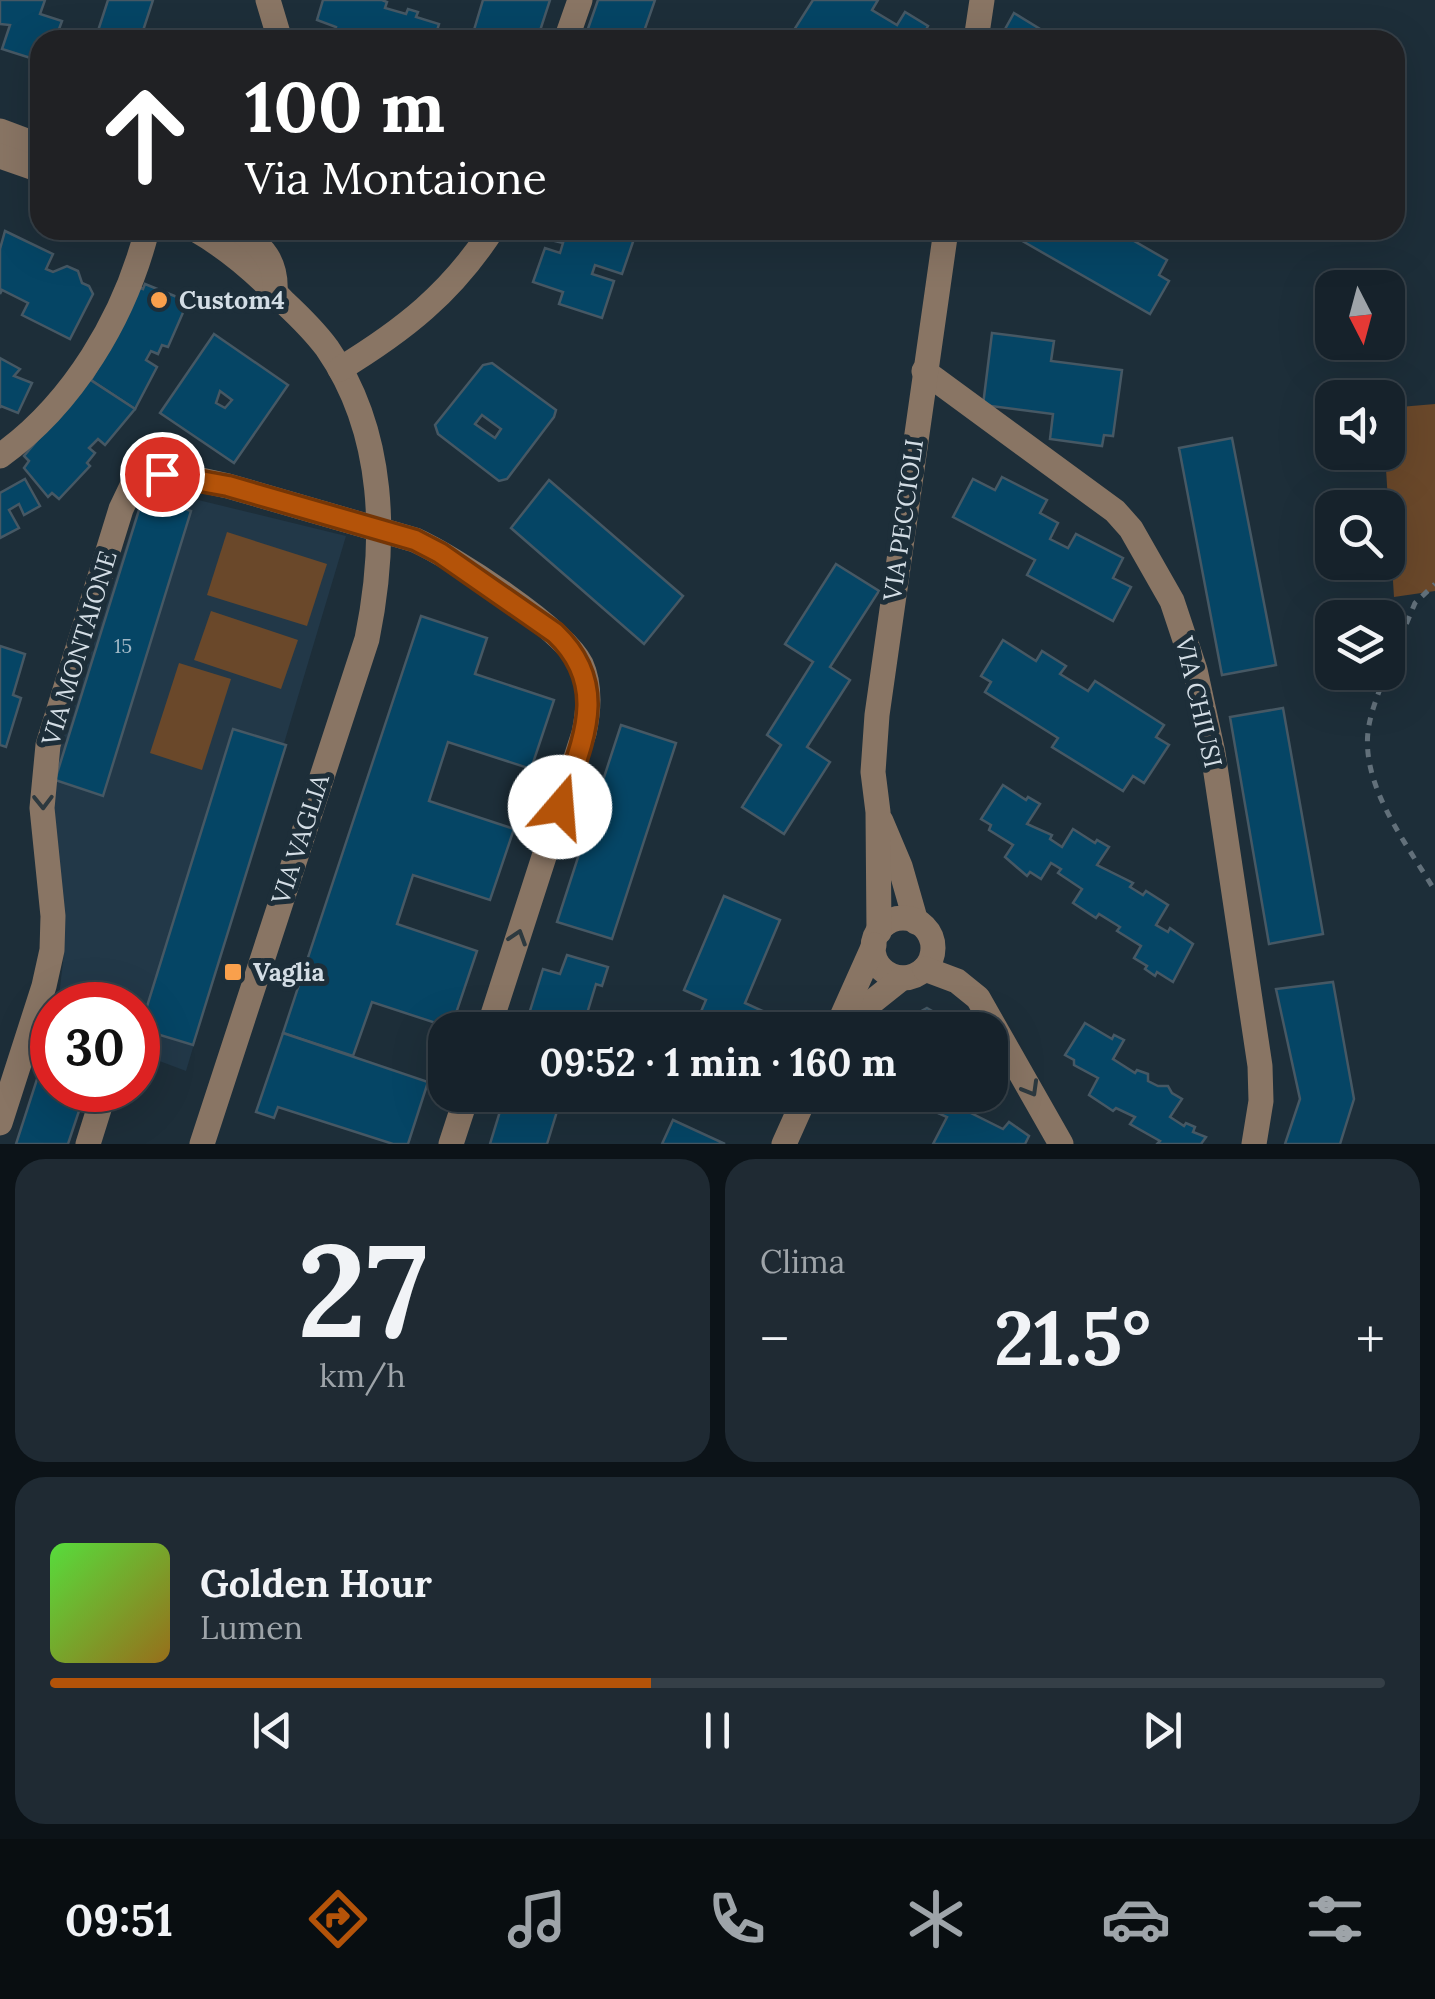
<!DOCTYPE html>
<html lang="it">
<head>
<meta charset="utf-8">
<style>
	:root { --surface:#16222b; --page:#1f2a33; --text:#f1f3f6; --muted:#9ea4a9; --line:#353f47; --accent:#b45309 }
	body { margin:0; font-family:Lora,serif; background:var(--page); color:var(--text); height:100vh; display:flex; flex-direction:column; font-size:38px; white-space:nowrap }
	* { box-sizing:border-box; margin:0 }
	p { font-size:32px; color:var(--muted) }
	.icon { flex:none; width:55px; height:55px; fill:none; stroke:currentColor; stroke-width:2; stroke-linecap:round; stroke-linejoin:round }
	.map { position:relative; height:1144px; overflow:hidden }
	.drawer { display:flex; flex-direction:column; gap:15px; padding:15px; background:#0c1318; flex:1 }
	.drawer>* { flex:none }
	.top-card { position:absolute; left:30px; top:30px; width:1375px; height:210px; border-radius:30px; box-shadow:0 10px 40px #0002,0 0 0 2px var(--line); background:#202124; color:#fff; overflow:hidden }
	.needle { width:65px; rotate:174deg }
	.tools { position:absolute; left:1315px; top:270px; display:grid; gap:20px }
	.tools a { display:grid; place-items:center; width:90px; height:90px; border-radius:20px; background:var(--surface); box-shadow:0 10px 40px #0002,0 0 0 2px var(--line); font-size:50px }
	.speed { position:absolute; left:30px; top:982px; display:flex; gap:20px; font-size:50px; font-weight:700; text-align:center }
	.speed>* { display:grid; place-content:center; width:130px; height:130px; border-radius:50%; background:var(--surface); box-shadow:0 10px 40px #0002,0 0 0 2px var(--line); line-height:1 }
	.speed .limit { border:15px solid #d22; background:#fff; color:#111 }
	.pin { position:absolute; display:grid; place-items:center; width:85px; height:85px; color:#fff; margin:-42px; border:5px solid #fff; border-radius:50%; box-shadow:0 2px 10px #0007 }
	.me { position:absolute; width:110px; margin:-55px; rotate:18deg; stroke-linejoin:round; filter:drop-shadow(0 0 8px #0008) }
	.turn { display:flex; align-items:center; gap:35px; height:210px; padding:0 50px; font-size:45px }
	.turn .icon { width:130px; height:130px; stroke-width:2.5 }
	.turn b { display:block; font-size:70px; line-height:85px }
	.big { font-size:75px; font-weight:700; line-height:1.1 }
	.drawer .widget { flex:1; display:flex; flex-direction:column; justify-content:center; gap:15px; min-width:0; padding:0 35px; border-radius:30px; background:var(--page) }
	.drawer .dial { align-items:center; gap:0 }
	.dial b { font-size:130px; line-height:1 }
	.song { display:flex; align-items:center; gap:30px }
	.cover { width:120px; height:120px; border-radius:15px; background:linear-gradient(135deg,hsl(110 70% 55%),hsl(40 70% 35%)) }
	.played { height:10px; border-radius:5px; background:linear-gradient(90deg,var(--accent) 45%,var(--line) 45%) }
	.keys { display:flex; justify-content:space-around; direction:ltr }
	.heat { display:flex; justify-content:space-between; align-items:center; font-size:55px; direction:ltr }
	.drawer .tiles { flex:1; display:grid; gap:15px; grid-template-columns:1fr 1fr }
	.widget:last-child { grid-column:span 2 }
	.trip { position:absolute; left:428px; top:1012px; width:580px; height:100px; border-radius:30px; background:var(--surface); box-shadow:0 10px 40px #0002,0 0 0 2px var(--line); font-weight:700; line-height:100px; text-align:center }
	.tab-bar { display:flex; height:160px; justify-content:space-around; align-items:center; background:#090e11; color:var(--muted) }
	.tab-bar .icon { width:70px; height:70px }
	.tab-bar .on { color:var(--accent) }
	.tab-bar b { font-size:45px; color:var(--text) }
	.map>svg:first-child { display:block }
</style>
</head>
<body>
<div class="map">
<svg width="1435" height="1144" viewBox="0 0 1435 1144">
	<rect width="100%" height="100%" fill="#1d2e39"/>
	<path fill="#223848" d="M145 487 346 536 186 1071 138 1053V1005H58L64 953 49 781Z"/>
	<g fill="#6a482a">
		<path d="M1435 404V591L1394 597 1385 453 1388 408Z"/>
		<path d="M227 532 327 564 307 626 207 595Z"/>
		<path d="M211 611 298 640 281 689 194 660Z"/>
		<path d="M179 663 231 679 202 770 150 753Z"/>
	</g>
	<g fill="#054565" stroke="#465864" stroke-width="2.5" fill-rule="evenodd">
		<path d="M0 0H45L40 14 62 21 55 40H40V61L2 49 10 25 0 24Z"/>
		<path d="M108 0H153L140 40H95Z"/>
		<path d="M323 0H382L387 2 385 8 406 14 408 9 418 12 416 17 439 24 434 40H332L336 27 317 20Z"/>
		<path d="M483 0H550L537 40H471Z"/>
		<path d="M598 0H655L641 40H584Z"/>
		<path d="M813 0H878L872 10 897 25 905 12 928 26 920 40H803L792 33Z"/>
		<path d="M1014 13 1058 40H999Z"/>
		<path d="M193 32 218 40H190Z"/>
		<path d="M554 230H615L635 236 622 274 595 265 592 274 614 281 602 318 559 304 563 292 533 282 545 248 560 253 563 243 551 240Z"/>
		<path d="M1003 230H1115L1167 260 1159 275 1169 281 1150 314Z"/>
		<path d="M5 231 53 254 46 269 53 272 67 266 78 271 82 283 89 286 93 294 70 339 22 315 28 303 2 290 0 294V249Z"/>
		<path d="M145 284 182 299 179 306 185 308 168 347 162 345 158 354 151 351 146 360 157 367 135 409 91 380 112 343 136 286 143 289Z"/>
		<path d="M992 333 1054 341 1051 361 1122 370 1113 436 1104 435 1102 446 1050 439 1053 414 983 405Z"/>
		<path d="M214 334 288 385 234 463 160 413ZM220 391 232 400 225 408 216 403Z"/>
		<path d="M0 358 20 369 14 376 32 383 18 413 1 406 0 408Z"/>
		<path d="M492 363 556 410 554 417 507 479 499 481 438 434 435 425 483 365ZM482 415 501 429 495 438 475 424Z"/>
		<path d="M89 379 135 409 105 445 98 439 89 448 95 453 87 463 90 466 59 499 52 493 48 497 24 468 29 461 24 456Z"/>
		<path d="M1232 438 1276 665 1222 675 1179 448Z"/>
		<path d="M1002 477 1047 500 1040 513 1058 523 1050 539 1068 548 1076 534 1123 558 1113 578 1131 587 1113 621 1027 575 1035 560 953 517 973 479 995 490Z"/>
		<path d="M25 479 40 506 24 515 19 504 9 510 19 528 0 538V493Z"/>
		<path d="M549 480 683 596 644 644 511 528Z"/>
		<path d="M144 494 191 511 103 796 55 780Z"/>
		<path d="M836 564 879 591 830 667 850 680 807 747 830 762 784 834 742 807 781 745 767 735 813 662 785 644Z"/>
		<path d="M421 616 487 638 475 674 554 700 531 769 448 742 429 801 514 829 490 900 413 875 397 924 477 951 451 1028 372 1002 353 1056 283 1033Z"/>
		<path d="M1003 640 1036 661 1042 651 1066 666 1060 674 1088 691 1095 681 1164 725 1156 737 1169 745 1144 783 1133 776 1123 791 1052 747 1058 738 985 692 991 682 981 676Z"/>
		<path d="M0 646 25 654 13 695 21 698 6 747 0 745Z"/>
		<path d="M1283 708 1323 934 1269 944 1230 717Z"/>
		<path d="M621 725 676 743 612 939 557 922Z"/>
		<path d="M233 729 286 745 193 1045 140 1029Z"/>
		<path d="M1003 785 1026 800 1028 797 1040 804 1027 824 1052 835 1050 839 1062 847 1073 829 1095 843 1097 840 1109 847 1097 865 1133 883 1130 887 1143 895 1146 891 1168 905 1156 925 1168 932 1170 928 1193 944 1173 982 1157 972 1155 976 1145 969 1147 966 1134 958 1141 946 1117 931 1120 927 1099 914 1096 918 1073 903 1082 889 1058 873 1061 869 1051 863 1041 879 1030 872 1027 876 1005 857 1013 845 989 830 991 825 981 819Z"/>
		<path d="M724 896 780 920 745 1003 765 1012 757 1030H693L706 1000 684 990Z"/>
		<path d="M567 955 608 967 602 986 596 984 582 1030H524L543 969 560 974Z"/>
		<path d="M1333 982 1354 1099 1340 1144H1285L1300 1099 1276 989Z"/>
		<path d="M927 1008 965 1030H902L907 1019Z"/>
		<path d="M1085 1023 1112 1039 1114 1035 1124 1040 1113 1059 1135 1073 1137 1070 1148 1074V1081L1158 1086H1168L1172 1093 1182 1099 1170 1117 1184 1126 1186 1123 1195 1127 1193 1132 1206 1137 1201 1144H1157L1160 1141 1130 1124 1135 1117 1116 1108 1113 1111 1089 1095 1098 1078 1074 1065V1060L1065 1055Z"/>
		<path d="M52 1033V1090H86L68 1144H16Z"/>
		<path d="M283 1033 428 1082 408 1144H393L278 1107 274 1118 256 1112Z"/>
		<path d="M505 1095H562L547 1144H490Z"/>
		<path d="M873 1095H962L974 1099 965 1110 1003 1129 1009 1122 1029 1136 1025 1144H933L947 1117 907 1099 902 1111 871 1098Z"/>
		<path d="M673 1120 725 1144H662Z"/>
	</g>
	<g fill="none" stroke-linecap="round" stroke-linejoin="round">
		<g stroke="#62707a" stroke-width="5" stroke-dasharray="8 8" stroke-linecap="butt">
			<path d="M1388 668 1415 603 1435 584"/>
			<path d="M1386 672C1380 690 1372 708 1369 725 1358 783 1407 844 1435 891"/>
		</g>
		<g stroke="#897564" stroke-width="25">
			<path d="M268 0 280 40"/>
			<path d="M566 40 580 0"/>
			<path d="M976 40 982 0"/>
			<path d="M0 131 40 146"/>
			<path d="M0 156 40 170"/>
			<path d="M196 230C229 249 259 275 285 303 300 317 315 332 327 348 386 433 387 541 367 639L202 1144"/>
			<path d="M239 230C263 247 277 262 275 292"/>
			<path d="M340 369C404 330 451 293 492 230"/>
			<path d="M924 371 1115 511 1131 529 1172 601 1195 670 1213 753 1260 1066 1261 1101 1254 1144"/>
			<path d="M0 456C73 404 125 317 147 230"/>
			<path d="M881 821 900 866 916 922"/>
			<circle cx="903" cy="948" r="30"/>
			<path d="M879 932 878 812 873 772 877 715 946 230"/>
			<path d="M925 969 957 981 978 998 1061 1144"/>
			<path d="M843 1025 902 978"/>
			<path d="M836 1030 874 945"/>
			<path d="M0 1123 44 986 52 950 53 916 42 808 48 745 121 509 132 486 143 477 178 475 228 486 415 540C453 557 563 628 581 664 591 686 589 710 584 733L488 1030"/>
			<path d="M88 1144 105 1090"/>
			<path d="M451 1144 467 1095"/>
			<path d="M784 1144 806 1095"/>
		</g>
	</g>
	<defs><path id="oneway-chevron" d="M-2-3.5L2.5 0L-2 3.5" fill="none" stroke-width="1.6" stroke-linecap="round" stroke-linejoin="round" transform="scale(2.5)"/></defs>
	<g stroke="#2d393f">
		<use href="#oneway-chevron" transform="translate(43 802) rotate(89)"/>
		<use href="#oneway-chevron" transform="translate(518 937) rotate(-72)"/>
		<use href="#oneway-chevron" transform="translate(1031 1089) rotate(60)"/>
	</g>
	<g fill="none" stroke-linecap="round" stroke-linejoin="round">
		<defs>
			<path id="route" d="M162 474 228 486 415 540 440 553 555 633C612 687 581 744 560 807"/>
		</defs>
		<use href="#route" stroke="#753606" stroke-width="25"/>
		<use href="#route" stroke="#b45309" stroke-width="18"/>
	</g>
	<g fill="#f9a04c" stroke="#1d2e39" stroke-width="4">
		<circle cx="159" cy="300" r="10"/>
		<rect x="223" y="962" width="20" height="20" rx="5"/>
	</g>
	<g text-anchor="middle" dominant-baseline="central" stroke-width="10" stroke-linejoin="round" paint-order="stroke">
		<g font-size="20" fill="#a0b7c5">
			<text x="123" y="645">15</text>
		</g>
		<g font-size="25" font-weight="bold" fill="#d3dde5" stroke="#1d2e39" text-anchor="start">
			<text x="179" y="300">Custom4</text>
			<text x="253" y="972">Vaglia</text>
		</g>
		<g font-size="25" fill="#d3dde5" stroke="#1d2e39">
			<text transform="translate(903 520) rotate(-82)">VIA PECCIOLI</text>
			<text transform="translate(79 648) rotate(-73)">VIA MONTAIONE</text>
			<text transform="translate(1199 702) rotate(77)">VIA CHIUSI</text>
			<text transform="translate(300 839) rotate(-72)">VIA VAGLIA</text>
		</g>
	</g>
</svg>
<div class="tools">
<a><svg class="needle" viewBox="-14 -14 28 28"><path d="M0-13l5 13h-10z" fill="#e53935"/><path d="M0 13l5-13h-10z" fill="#9ea4a9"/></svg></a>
<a><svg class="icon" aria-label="sound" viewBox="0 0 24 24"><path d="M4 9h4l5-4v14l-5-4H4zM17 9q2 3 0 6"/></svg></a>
<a><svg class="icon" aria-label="search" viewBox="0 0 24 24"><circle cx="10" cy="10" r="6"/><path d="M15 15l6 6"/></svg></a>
<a><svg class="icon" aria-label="layers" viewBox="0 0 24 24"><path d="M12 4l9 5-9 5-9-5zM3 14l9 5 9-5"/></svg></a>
</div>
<div class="speed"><div class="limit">30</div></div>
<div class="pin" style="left:162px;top:474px;background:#d93025"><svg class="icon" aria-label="arrive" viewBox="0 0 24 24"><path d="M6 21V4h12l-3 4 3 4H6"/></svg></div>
<svg class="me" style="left:560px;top:807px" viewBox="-20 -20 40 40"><circle r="19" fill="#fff"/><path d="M0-13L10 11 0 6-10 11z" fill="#b45309"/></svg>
<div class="trip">09:52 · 1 min · 160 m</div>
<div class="top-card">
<div class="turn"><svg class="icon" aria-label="ahead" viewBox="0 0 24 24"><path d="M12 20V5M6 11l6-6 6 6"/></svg><div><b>100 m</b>Via Montaione</div></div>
</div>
</div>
<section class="drawer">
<div class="tiles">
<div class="widget dial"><b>27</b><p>km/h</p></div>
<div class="widget"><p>Clima</p>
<div class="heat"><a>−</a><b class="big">21.5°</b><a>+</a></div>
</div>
<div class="widget">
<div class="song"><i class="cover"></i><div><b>Golden Hour</b><p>Lumen</p></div></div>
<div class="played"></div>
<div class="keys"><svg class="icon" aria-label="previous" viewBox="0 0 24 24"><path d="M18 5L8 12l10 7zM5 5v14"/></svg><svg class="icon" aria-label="pause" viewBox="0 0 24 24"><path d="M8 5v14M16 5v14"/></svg><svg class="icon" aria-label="next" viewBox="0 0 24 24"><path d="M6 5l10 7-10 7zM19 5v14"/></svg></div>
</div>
</div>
</section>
<nav class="tab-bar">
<b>09:51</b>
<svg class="icon on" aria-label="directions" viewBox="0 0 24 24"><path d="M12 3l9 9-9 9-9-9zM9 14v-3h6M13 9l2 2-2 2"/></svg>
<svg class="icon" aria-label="music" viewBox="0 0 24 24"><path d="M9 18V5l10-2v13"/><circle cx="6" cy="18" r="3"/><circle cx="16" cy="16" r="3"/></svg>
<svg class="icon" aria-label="phone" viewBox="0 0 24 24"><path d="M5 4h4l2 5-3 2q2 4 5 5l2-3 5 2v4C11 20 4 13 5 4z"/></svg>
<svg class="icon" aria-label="climate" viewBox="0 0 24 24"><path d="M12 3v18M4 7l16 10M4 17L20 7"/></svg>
<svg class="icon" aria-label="car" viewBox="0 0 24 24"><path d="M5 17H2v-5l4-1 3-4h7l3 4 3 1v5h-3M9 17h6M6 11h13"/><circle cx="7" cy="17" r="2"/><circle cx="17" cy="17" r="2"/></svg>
<svg class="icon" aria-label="filters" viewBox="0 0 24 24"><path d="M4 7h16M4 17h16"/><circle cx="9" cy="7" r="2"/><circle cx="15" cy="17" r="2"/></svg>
</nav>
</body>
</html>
